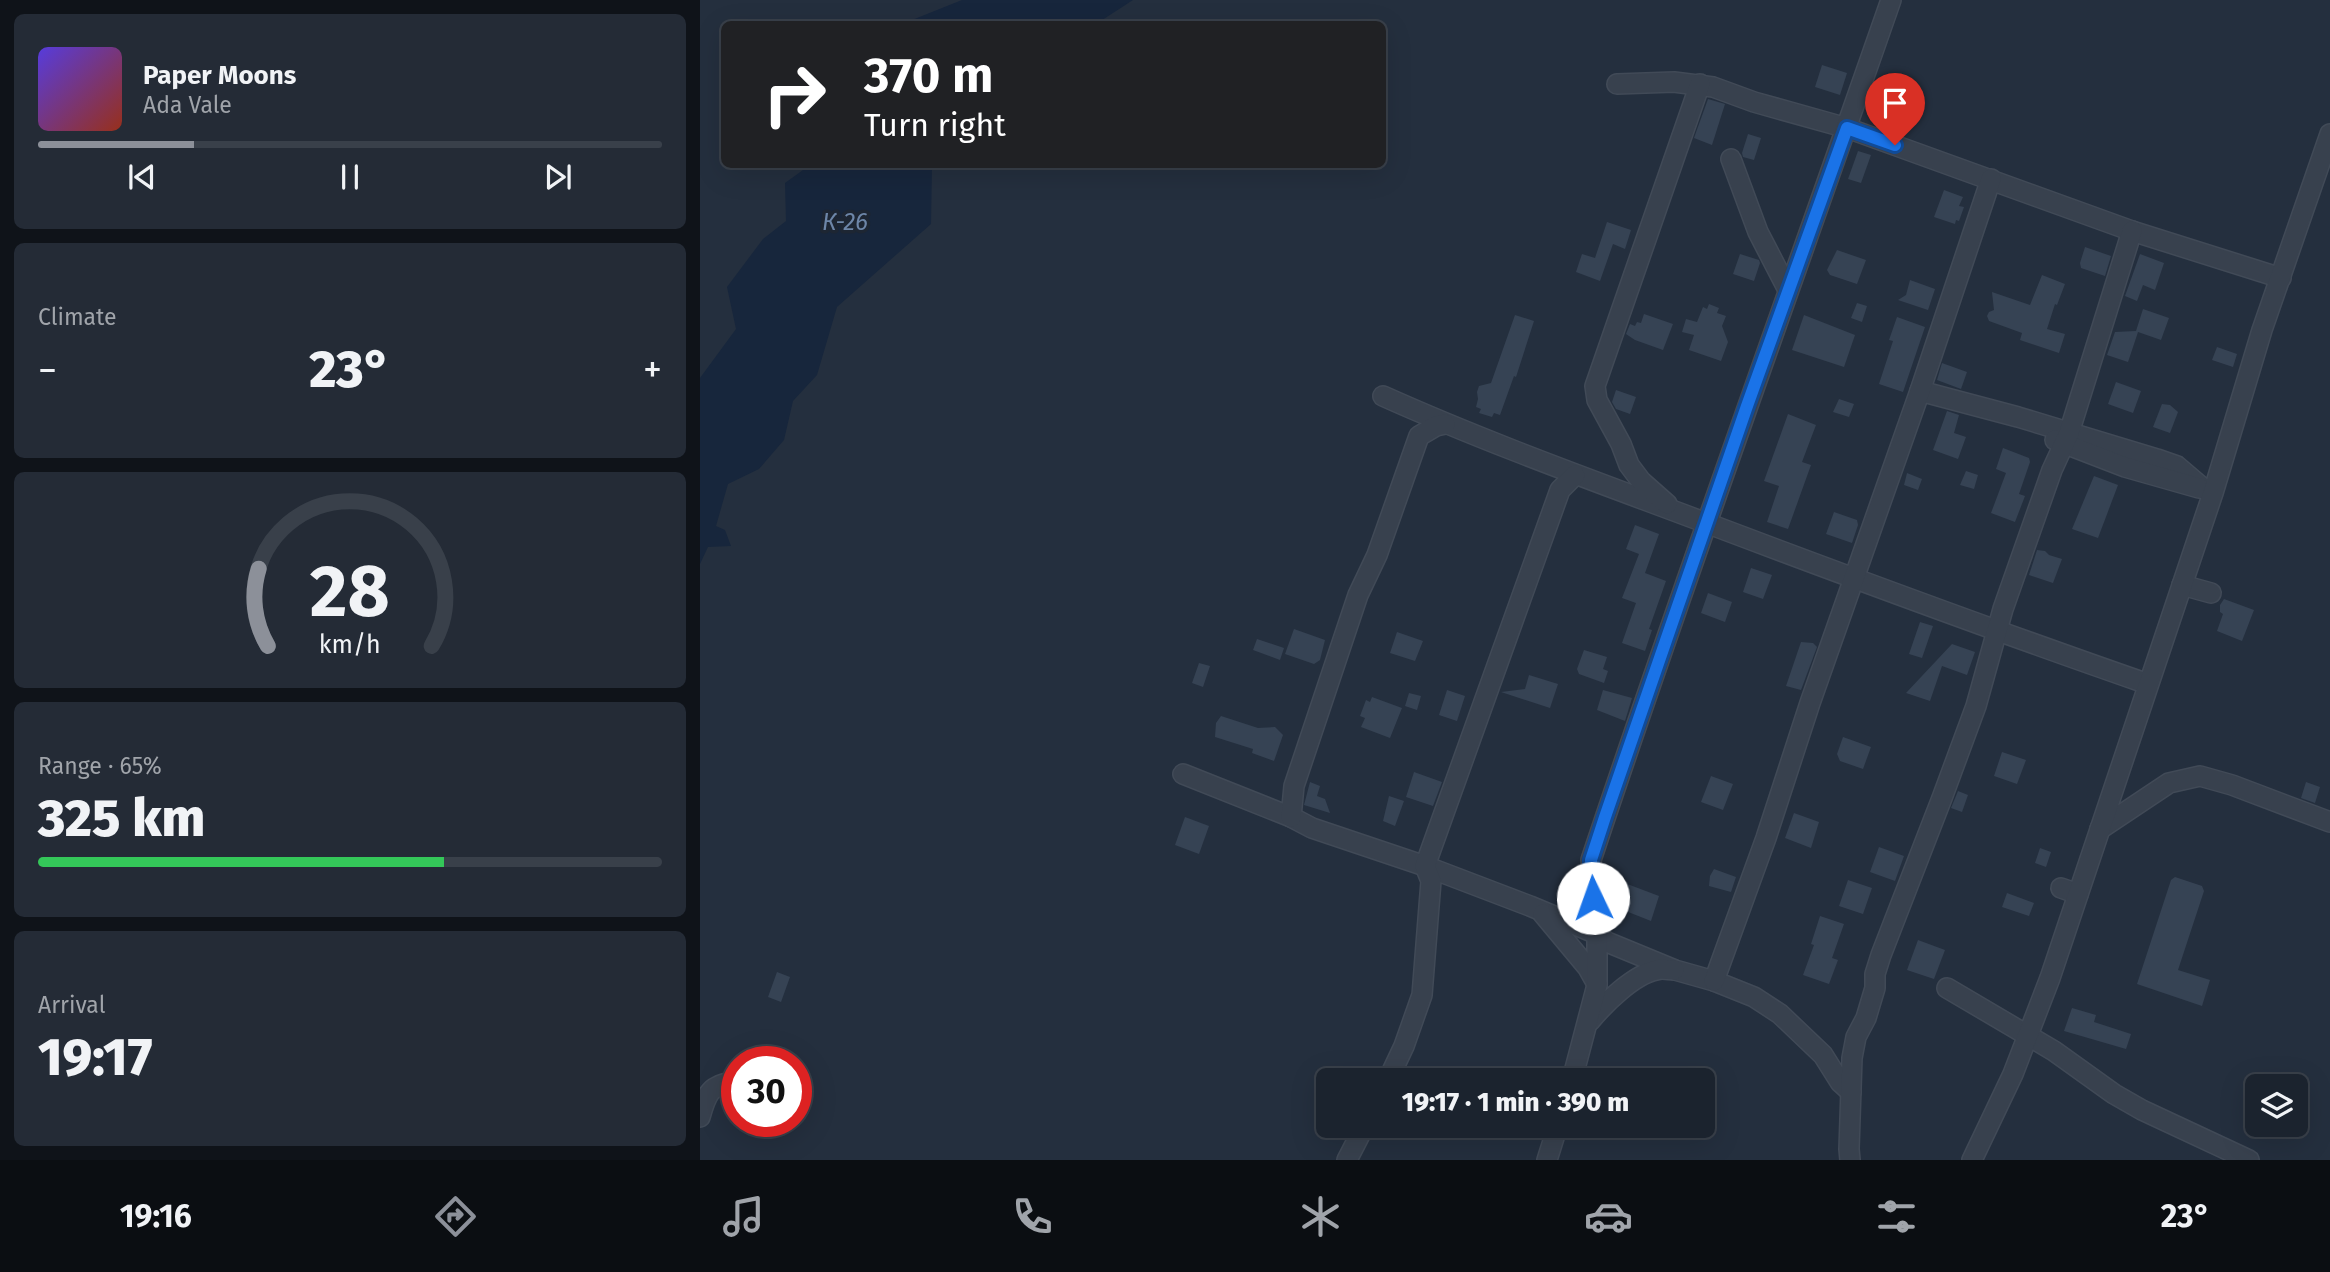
<!DOCTYPE html>
<html lang="en">
<head>
<meta charset="utf-8">
<style>
	:root { --surface:#1b232e; --page:#242b36; --text:#f1f3f6; --muted:#a0a4aa; --line:#39404a; --accent:#8c9099 }
	body { margin:0; font-family:"Fira Sans",sans-serif; background:var(--page); color:var(--text); height:100vh; display:flex; flex-direction:column; font-size:26px; white-space:nowrap }
	* { box-sizing:border-box; margin:0 }
	p { font-size:23px; color:var(--muted) }
	.icon { flex:none; width:38px; height:38px; fill:none; stroke:currentColor; stroke-width:2; stroke-linecap:round; stroke-linejoin:round }
	.map { position:relative; flex:1; overflow:hidden }
	.panel { display:flex; flex-direction:column; gap:14px; padding:14px; background:#0f1319; width:700px }
	.panel>* { flex:none }
	.hud { position:absolute; left:21px; top:21px; width:665px; height:147px; border-radius:10px; box-shadow:0 7px 28px #0002,0 0 0 2px var(--line); background:#202124; color:#fff; overflow:hidden }
	.tools { position:absolute; left:1545px; top:1074px; display:grid; gap:14px }
	.tools a { display:grid; place-items:center; width:63px; height:63px; border-radius:10px; background:var(--surface); box-shadow:0 7px 28px #0002,0 0 0 2px var(--line); font-size:35px }
	.speed { position:absolute; left:21px; top:1046px; display:flex; gap:14px; font-size:35px; font-weight:700; text-align:center }
	.speed>* { display:grid; place-content:center; width:91px; height:91px; border-radius:50%; background:var(--surface); box-shadow:0 7px 28px #0002,0 0 0 2px var(--line); line-height:1 }
	.speed .limit { border:10px solid #d22; background:#fff; color:#111 }
	.pin { position:absolute; display:grid; place-items:center; width:60px; height:60px; color:#fff; margin:-72px -30px; border-radius:50% 50% 50% 0; rotate:-45deg; box-shadow:0 0 7px #0007 }
	.pin .icon { rotate:45deg }
	.me { position:absolute; width:77px; margin:-38px; rotate:357deg; stroke-linejoin:round; filter:drop-shadow(0 0 5px #0008) }
	.turn { display:flex; align-items:center; gap:24px; height:147px; padding:0 28px; font-size:32px }
	.turn .icon { width:91px; height:91px; stroke-width:2.5 }
	.turn b { display:block; font-size:49px; line-height:60px }
	.big { font-size:52px; font-weight:800; line-height:1.1 }
	.panel .widget { flex:1; display:flex; flex-direction:column; justify-content:center; gap:10px; min-width:0; padding:0 24px; border-radius:10px; background:var(--page) }
	.panel .dial { align-items:center; gap:0 }
	.dial svg { height:182px; overflow:visible; fill:none; stroke:var(--line); stroke-width:7; stroke-linecap:round; text-anchor:middle }
	.dial text { fill:var(--text); stroke:none }
	.song { display:flex; align-items:center; gap:21px }
	.cover { width:84px; height:84px; border-radius:10px; background:linear-gradient(135deg,hsl(250 70% 55%),hsl(10 70% 35%)) }
	.played { height:7px; border-radius:4px; background:linear-gradient(90deg,var(--accent) 25%,var(--line) 25%) }
	.keys { display:flex; justify-content:space-around; direction:ltr }
	.heat { display:flex; justify-content:space-between; align-items:center; font-size:38px; direction:ltr }
	.charge { height:10px; border-radius:5px; background:linear-gradient(90deg,#34c759 65%,var(--line) 0) }
	.trip { position:absolute; left:616px; top:1068px; width:399px; height:70px; border-radius:10px; background:var(--surface); box-shadow:0 7px 28px #0002,0 0 0 2px var(--line); font-weight:800; line-height:70px; text-align:center }
	.tab-bar { display:flex; height:112px; justify-content:space-around; align-items:center; background:#0b0e12; color:var(--muted) }
	.tab-bar .icon { width:49px; height:49px }
	.tab-bar .on { color:var(--accent) }
	.tab-bar b { font-size:32px; color:var(--text) }
	main { display:flex; flex:1; min-height:0 }
	.map>svg:first-child { display:block }
</style>
</head>
<body>
<main>
<section class="panel">
<div class="widget">
<div class="song"><i class="cover"></i><div><b>Paper Moons</b><p>Ada Vale</p></div></div>
<div class="played"></div>
<div class="keys"><svg class="icon" aria-label="previous" viewBox="0 0 24 24"><path d="M18 5L8 12l10 7zM5 5v14"/></svg><svg class="icon" aria-label="pause" viewBox="0 0 24 24"><path d="M8 5v14M16 5v14"/></svg><svg class="icon" aria-label="next" viewBox="0 0 24 24"><path d="M6 5l10 7-10 7zM19 5v14"/></svg></div>
</div>
<div class="widget"><p>Climate</p>
<div class="heat"><a>−</a><b class="big">23°</b><a>+</a></div>
</div>
<div class="widget dial"><svg viewBox="0 0 100 80">
<path d="M14 69A42 42 0 1 1 86 69"/>
<path d="M14 69A42 42 0 0 1 10 35" stroke="#8c9099"/>
<text x="50" y="56" font-size="32" font-weight="700">28</text>
<text x="50" y="72" font-size="11">km/h</text>
</svg></div>
<div class="widget"><p>Range · 65%</p><b class="big">325 km</b><div class="charge"></div></div>
<div class="widget"><p>Arrival</p><b class="big">19:17</b></div>
</section>
<div class="map">
<svg width="1630" height="1160" viewBox="0 0 1630 1160">
	<rect width="100%" height="100%" fill="#242f3e"/>
	<g fill="#17263c">
		<path d="M262 0H433L396 24H202Z"/>
		<path d="M110 165H232L231 224 137 307 117 375 93 401 84 440 59 469 28 484 16 526 25 530 31 546 8 547 0 564V378L36 329 27 287 63 239 86 221 85 183Z"/>
	</g>
	<g fill="#364354">
		<path d="M1122 65 1147 73 1140 95 1115 87Z"/>
		<path d="M1008 99 1025 104 1012 145 994 138Z"/>
		<path d="M1048 134 1061 138 1054 160 1043 157 1042 153Z"/>
		<path d="M1158 151 1171 155 1161 183 1148 179Z"/>
		<path d="M1244 190 1263 197 1259 206 1264 207 1259 221 1256 220 1255 224 1234 217Z"/>
		<path d="M907 222 931 230 925 249 913 244 900 281 876 272 882 254 895 258Z"/>
		<path d="M1385 247 1411 256 1405 276 1381 268 1380 263Z"/>
		<path d="M1137 250 1166 260 1157 284 1130 275 1127 270Z"/>
		<path d="M1040 254 1059 260 1060 263 1054 281 1033 274Z"/>
		<path d="M1440 254 1464 263 1455 290 1443 285 1437 301 1425 296Z"/>
		<path d="M1342 275 1365 284 1357 305 1355 304 1347 329 1365 334 1359 353 1320 340 1322 333 1289 321 1287 316 1289 312 1294 310 1292 292 1330 305Z"/>
		<path d="M1210 280 1235 289 1228 310 1198 300 1206 295Z"/>
		<path d="M1157 303 1167 306 1162 322 1151 318Z"/>
		<path d="M1009 304 1019 308 1017 313 1026 316 1022 326 1028 342 1021 361 989 350 994 335 982 332 986 319 997 322 1003 307 1007 309Z"/>
		<path d="M1443 309 1469 318 1461 340 1438 332 1428 362 1407 355 1415 332 1436 331Z"/>
		<path d="M944 314 973 324 963 350 935 340 926 334 930 324 935 326 937 322 941 323Z"/>
		<path d="M815 315 834 321 816 377 814 376 800 415 794 413 792 417 779 413 781 409 776 407 778 399 777 392 779 386 791 383Z"/>
		<path d="M1104 315 1155 335 1144 367 1092 350Z"/>
		<path d="M1197 317 1225 327 1203 392 1179 384 1193 341 1189 340Z"/>
		<path d="M1517 347 1537 354 1533 367 1512 360Z"/>
		<path d="M1242 363 1267 372 1261 389 1237 380Z"/>
		<path d="M1416 382 1441 391 1433 413 1408 404Z"/>
		<path d="M916 390 936 397 930 414 916 409 912 402Z"/>
		<path d="M1139 399 1154 404 1149 417 1133 412Z"/>
		<path d="M1462 404 1470 405 1478 412 1470 433 1453 427Z"/>
		<path d="M1247 411 1259 415 1254 433 1266 437 1258 459 1233 450Z"/>
		<path d="M1088 414 1116 425 1102 462 1111 465 1088 529 1067 522 1079 486 1064 481Z"/>
		<path d="M1303 448 1329 458 1330 462 1319 494 1325 496 1315 522 1291 513 1306 473 1296 469Z"/>
		<path d="M1266 471 1278 475 1274 489 1260 485Z"/>
		<path d="M1207 473 1222 479 1218 490 1204 485Z"/>
		<path d="M1394 476 1418 485 1398 538 1372 529Z"/>
		<path d="M1134 512 1157 520 1158 525 1152 543 1126 534Z"/>
		<path d="M935 525 959 534 945 573 966 581 949 629 952 630 945 651 922 643 936 603 922 598 939 554 926 549Z"/>
		<path d="M1337 550 1345 551 1349 555 1362 559 1353 583 1329 575Z"/>
		<path d="M1051 568 1072 575 1063 599 1043 592Z"/>
		<path d="M1008 593 1032 602 1025 622 1001 613Z"/>
		<path d="M1524 599 1554 610 1542 641 1517 631 1523 614 1520 612V605Z"/>
		<path d="M1220 622 1233 626 1222 658 1209 654Z"/>
		<path d="M594 629 625 640 620 660 614 664 585 654Z"/>
		<path d="M697 632 723 641 715 661 690 653Z"/>
		<path d="M557 639 584 648 580 660 553 650Z"/>
		<path d="M1101 642 1113 643 1117 647 1101 690 1086 686Z"/>
		<path d="M1252 644 1275 652 1267 675 1242 666 1230 701 1206 693Z"/>
		<path d="M884 650 907 657 903 669 908 671 904 683 879 674 877 669Z"/>
		<path d="M499 663 510 666 503 687 492 683Z"/>
		<path d="M829 675 858 684 850 708 801 692 825 689Z"/>
		<path d="M747 690 765 696 757 721 739 715Z"/>
		<path d="M903 690 932 698 925 721 897 710Z"/>
		<path d="M709 693 721 696 717 710 705 706Z"/>
		<path d="M672 697 702 708 690 738 661 727 665 718 660 716 666 700 670 702Z"/>
		<path d="M521 716 558 728 575 727 583 735 574 761 552 753 553 749 515 737 516 723Z"/>
		<path d="M1143 737 1171 747 1163 769 1140 761 1137 754Z"/>
		<path d="M1302 752 1326 760 1317 784 1294 776Z"/>
		<path d="M714 772 742 782 733 806 706 797Z"/>
		<path d="M1011 776 1033 784 1023 810 1001 802Z"/>
		<path d="M610 782 620 786 617 796 625 799 630 813 604 805Z"/>
		<path d="M1606 782 1620 787 1615 803 1601 798Z"/>
		<path d="M1258 791 1268 795 1262 812 1251 808Z"/>
		<path d="M689 796 704 801 695 826 683 821Z"/>
		<path d="M1094 813 1119 822 1111 848 1085 838Z"/>
		<path d="M485 817 509 826 499 854 475 845Z"/>
		<path d="M1179 847 1204 856 1195 881 1170 872Z"/>
		<path d="M1340 848 1351 852 1346 867 1335 863Z"/>
		<path d="M1014 869 1036 877 1031 892 1009 886 1010 876Z"/>
		<path d="M1475 877 1502 886 1504 891 1478 970 1510 980 1502 1006 1437 984 1471 880Z"/>
		<path d="M1148 880 1172 888 1163 914 1139 906Z"/>
		<path d="M922 882 959 896 951 921 913 906Z"/>
		<path d="M1307 893 1334 903 1329 916 1302 907Z"/>
		<path d="M1120 916 1144 924 1132 958 1138 960 1129 984 1103 975 1114 945 1111 944Z"/>
		<path d="M1218 940 1245 950 1234 979 1207 970Z"/>
		<path d="M77 972 90 977 81 1002 68 997Z"/>
		<path d="M1372 1008 1396 1015 1394 1022 1431 1034 1426 1049 1364 1031Z"/>
	</g>
	<g fill="none" stroke-linecap="round" stroke-linejoin="round">
		<defs>
			<g id="minor">
				<path d="M917 84 974 82 1013 87 1054 102 1147 128 1432 231 1581 278"/>
				<path d="M1031 159 1058 232 1088 290"/>
				<path d="M1220 391 1318 417 1457 459 1477 466 1504 489"/>
				<path d="M683 396C790 444 900 483 1009 524 1155 579 1301 633 1448 684"/>
				<path d="M1355 440 1425 467 1499 488"/>
				<path d="M967 504 941 481 929 465 921 444 897 400 895 386 1000 84"/>
				<path d="M1482 585 1511 593"/>
				<path d="M483 774 591 817 612 828 725 866 830 906 897 934 907 942 975 970 1014 981 1054 997 1080 1014 1123 1055 1140 1082 1151 1092"/>
				<path d="M591 817 594 786 658 595 677 555 719 436 736 426 745 424"/>
				<path d="M1400 829 1469 783 1500 776 1532 785 1630 822"/>
				<path d="M1361 888 1378 894"/>
				<path d="M843 914 888 968 897 984"/>
				<path d="M1014 981 1066 838 1110 703 1220 391 1291 179"/>
				<path d="M1247 988 1354 1051 1414 1094 1442 1110 1549 1160"/>
				<path d="M890 1021C904 1004 934 974 957 970 962 968 969 970 974 970"/>
				<path d="M688 1080 704 1046 722 995 731 881 725 866 860 490 875 475"/>
				<path d="M872 1080 897 985V934L891 860C987 572 1091 287 1191 0"/>
				<path d="M0 1117C7 1092 10 1085 37 1081"/>
				<path d="M647 1160 665 1125"/>
				<path d="M847 1160 858 1125"/>
				<path d="M1150 1160 1149 1149 1152 1058 1156 1037 1166 1018 1175 988V974L1181 955 1242 798 1276 706 1303 609 1352 470 1369 433 1432 231"/>
				<path d="M1272 1160 1313 1074 1350 978 1513 493 1562 330 1630 134"/>
			</g>
		</defs>
		<use href="#minor" stroke="#414a57" stroke-width="22"/>
		<use href="#minor" stroke="#38414e" stroke-width="19"/>
	</g>
	<g fill="none" stroke-linecap="round" stroke-linejoin="round">
		<defs>
			<path id="route" d="M893 898 891 860 905 817 1047 406 1147 128 1195 145"/>
		</defs>
		<use href="#route" stroke="#114b97" stroke-width="18"/>
		<use href="#route" stroke="#1a73e8" stroke-width="12"/>
	</g>
	<g text-anchor="middle" dominant-baseline="central" stroke-width="7" stroke-linejoin="round" paint-order="stroke">
		<g font-size="24" font-style="italic" fill="#6d86a8" stroke="#1d2633">
			<text x="145" y="222">К-26</text>
		</g>
	</g>
</svg>
<div class="tools">
<a><svg class="icon" aria-label="layers" viewBox="0 0 24 24"><path d="M12 4l9 5-9 5-9-5zM3 14l9 5 9-5"/></svg></a>
</div>
<div class="speed"><div class="limit">30</div></div>
<div class="pin" style="left:1195px;top:145px;background:#d93025"><svg class="icon" aria-label="arrive" viewBox="0 0 24 24"><path d="M6 21V4h12l-3 4 3 4H6"/></svg></div>
<svg class="me" style="left:893px;top:898px" viewBox="-20 -20 40 40"><circle r="19" fill="#fff"/><path d="M0-13L10 11 0 6-10 11z" fill="#1a73e8"/></svg>
<div class="trip">19:17 · 1 min · 390 m</div>
<div class="hud">
<div class="turn"><svg class="icon" aria-label="right" viewBox="0 0 24 24"><path d="M7 20v-9h11M14 6l5 5-5 5"/></svg><div><b>370 m</b>Turn right</div></div>
</div>
</div>
</main>
<nav class="tab-bar">
<b>19:16</b>
<svg class="icon on" aria-label="directions" viewBox="0 0 24 24"><path d="M12 3l9 9-9 9-9-9zM9 14v-3h6M13 9l2 2-2 2"/></svg>
<svg class="icon" aria-label="music" viewBox="0 0 24 24"><path d="M9 18V5l10-2v13"/><circle cx="6" cy="18" r="3"/><circle cx="16" cy="16" r="3"/></svg>
<svg class="icon" aria-label="phone" viewBox="0 0 24 24"><path d="M5 4h4l2 5-3 2q2 4 5 5l2-3 5 2v4C11 20 4 13 5 4z"/></svg>
<svg class="icon" aria-label="climate" viewBox="0 0 24 24"><path d="M12 3v18M4 7l16 10M4 17L20 7"/></svg>
<svg class="icon" aria-label="car" viewBox="0 0 24 24"><path d="M5 17H2v-5l4-1 3-4h7l3 4 3 1v5h-3M9 17h6M6 11h13"/><circle cx="7" cy="17" r="2"/><circle cx="17" cy="17" r="2"/></svg>
<svg class="icon" aria-label="filters" viewBox="0 0 24 24"><path d="M4 7h16M4 17h16"/><circle cx="9" cy="7" r="2"/><circle cx="15" cy="17" r="2"/></svg>
<b>23°</b>
</nav>
</body>
</html>
